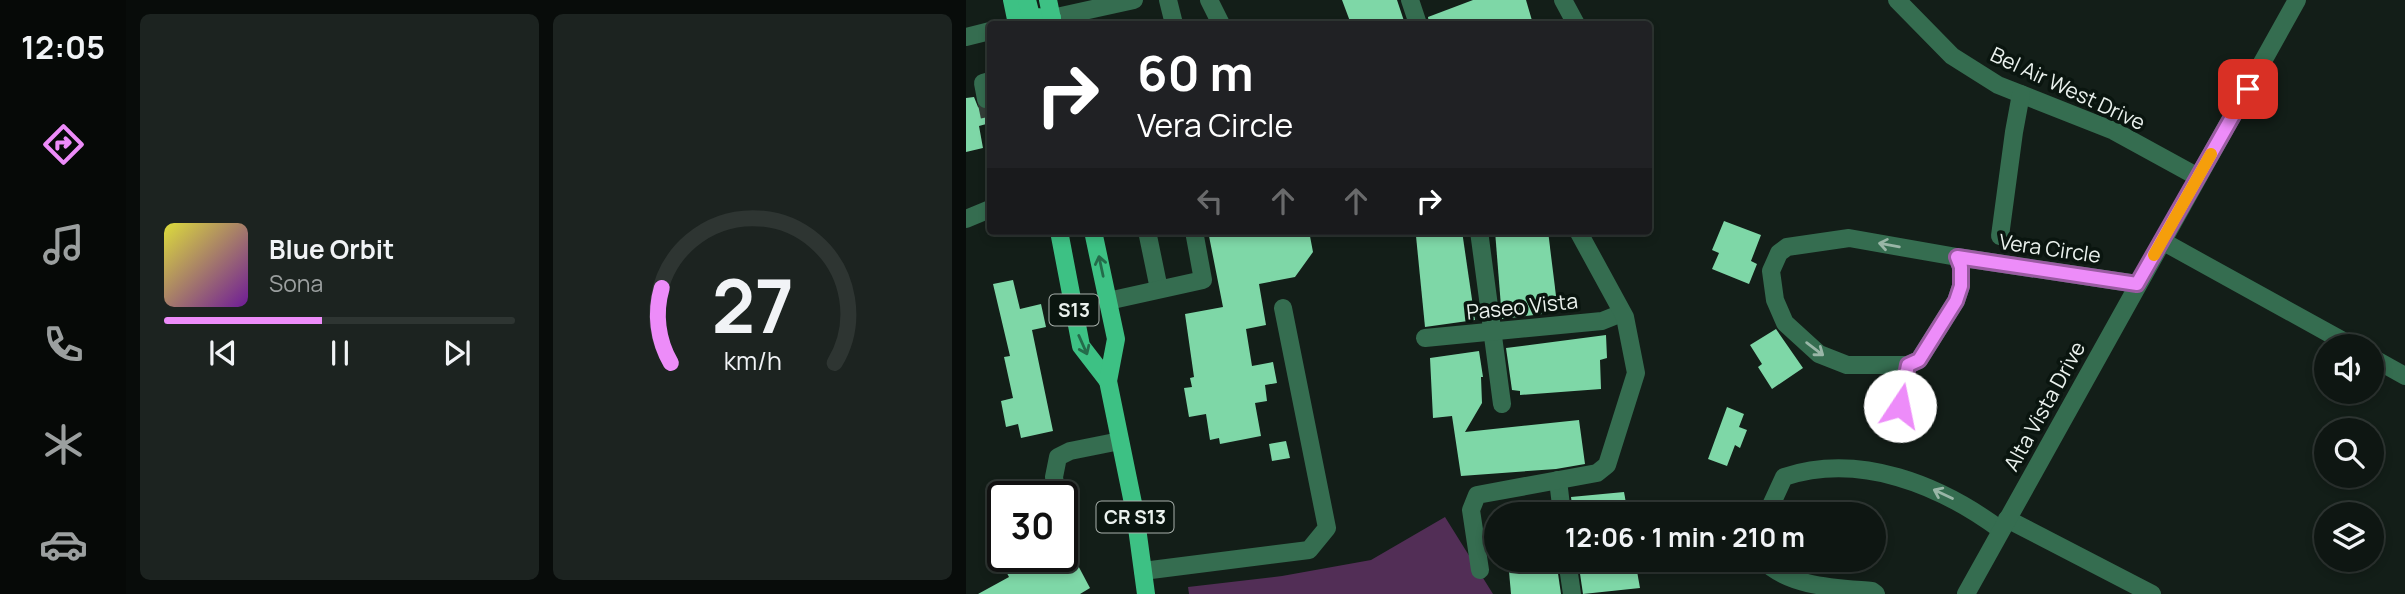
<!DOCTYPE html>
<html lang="en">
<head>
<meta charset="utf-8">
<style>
	:root { --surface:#0e1612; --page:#1c2320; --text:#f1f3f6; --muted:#9b9f9f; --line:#2e3532; --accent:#ed8cf9 }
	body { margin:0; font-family:Manrope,sans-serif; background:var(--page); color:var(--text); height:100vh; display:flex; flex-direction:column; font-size:26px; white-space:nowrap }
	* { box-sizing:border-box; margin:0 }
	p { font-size:23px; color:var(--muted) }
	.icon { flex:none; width:38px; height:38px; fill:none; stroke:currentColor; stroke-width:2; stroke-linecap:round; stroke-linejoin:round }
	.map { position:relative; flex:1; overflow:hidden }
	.drawer { display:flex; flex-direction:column; gap:14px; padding:14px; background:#080c0a; width:840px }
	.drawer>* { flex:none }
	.top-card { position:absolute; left:21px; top:21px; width:665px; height:214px; border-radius:7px; box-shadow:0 4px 10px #0003,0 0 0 2px var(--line); background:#202124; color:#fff; overflow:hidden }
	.controls { position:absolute; left:1348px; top:334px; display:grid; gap:14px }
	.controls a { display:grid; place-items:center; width:70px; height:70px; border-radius:50%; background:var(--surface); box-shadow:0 4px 10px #0003,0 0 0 2px var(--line); font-size:35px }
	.speed { position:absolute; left:21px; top:481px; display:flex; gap:14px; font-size:35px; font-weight:700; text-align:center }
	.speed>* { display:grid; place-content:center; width:91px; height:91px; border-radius:50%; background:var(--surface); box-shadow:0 4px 10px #0003,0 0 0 2px var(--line); line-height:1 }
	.speed .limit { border:4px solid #111; border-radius:10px; background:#fff; color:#111 }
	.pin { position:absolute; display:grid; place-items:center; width:60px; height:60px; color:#fff; margin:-30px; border-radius:14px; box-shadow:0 4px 10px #0006 }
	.me { position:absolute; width:77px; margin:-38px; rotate:11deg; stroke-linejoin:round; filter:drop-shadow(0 0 5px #0008) }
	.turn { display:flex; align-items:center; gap:24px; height:147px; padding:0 35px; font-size:32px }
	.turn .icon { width:91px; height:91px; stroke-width:2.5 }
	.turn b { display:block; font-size:49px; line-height:60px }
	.lanes { display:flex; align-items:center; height:66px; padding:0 35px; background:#0003; justify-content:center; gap:35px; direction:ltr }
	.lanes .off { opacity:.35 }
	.drawer .tile { flex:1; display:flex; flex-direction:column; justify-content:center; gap:10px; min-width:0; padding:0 24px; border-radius:10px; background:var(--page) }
	.drawer .dial { align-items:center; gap:0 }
	.dial svg { height:182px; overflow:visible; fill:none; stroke:var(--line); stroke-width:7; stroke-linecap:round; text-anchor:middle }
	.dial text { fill:var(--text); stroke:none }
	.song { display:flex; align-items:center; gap:21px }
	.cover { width:84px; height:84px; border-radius:10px; background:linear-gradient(135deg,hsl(60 70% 55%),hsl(280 70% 35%)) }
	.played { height:7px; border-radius:4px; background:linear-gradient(90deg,var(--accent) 45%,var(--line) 45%) }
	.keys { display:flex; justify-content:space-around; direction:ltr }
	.drawer .tiles { flex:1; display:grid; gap:14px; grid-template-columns:repeat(2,1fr) }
	.trip { position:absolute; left:518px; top:502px; width:402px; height:70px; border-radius:35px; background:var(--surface); box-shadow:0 4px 10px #0003,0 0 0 2px var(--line); font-weight:700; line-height:70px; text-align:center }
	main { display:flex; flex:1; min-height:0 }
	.tab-bar { display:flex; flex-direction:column; width:126px; justify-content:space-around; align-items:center; background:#060907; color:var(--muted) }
	.tab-bar .icon { width:49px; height:49px }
	.tab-bar .current { color:var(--accent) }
	.tab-bar b { font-size:32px; color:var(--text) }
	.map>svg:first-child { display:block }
</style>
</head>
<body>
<main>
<nav class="tab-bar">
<b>12:05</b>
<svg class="icon current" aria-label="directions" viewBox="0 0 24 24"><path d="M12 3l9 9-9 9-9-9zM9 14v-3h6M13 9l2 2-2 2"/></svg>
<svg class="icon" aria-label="music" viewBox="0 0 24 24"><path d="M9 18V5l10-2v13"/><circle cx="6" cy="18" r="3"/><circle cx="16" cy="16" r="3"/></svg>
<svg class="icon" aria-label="phone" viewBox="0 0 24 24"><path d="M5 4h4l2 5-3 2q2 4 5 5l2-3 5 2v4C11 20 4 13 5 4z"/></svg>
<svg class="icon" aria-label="climate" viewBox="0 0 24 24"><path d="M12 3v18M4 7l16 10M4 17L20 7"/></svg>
<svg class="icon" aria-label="car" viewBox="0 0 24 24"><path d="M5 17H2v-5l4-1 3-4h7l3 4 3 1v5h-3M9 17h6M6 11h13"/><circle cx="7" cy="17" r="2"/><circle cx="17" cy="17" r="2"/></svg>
</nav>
<section class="drawer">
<div class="tiles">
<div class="tile">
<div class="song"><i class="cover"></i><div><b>Blue Orbit</b><p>Sona</p></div></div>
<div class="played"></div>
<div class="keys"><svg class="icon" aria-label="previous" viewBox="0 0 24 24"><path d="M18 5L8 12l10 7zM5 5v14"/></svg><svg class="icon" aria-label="pause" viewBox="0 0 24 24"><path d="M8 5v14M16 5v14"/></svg><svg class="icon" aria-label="next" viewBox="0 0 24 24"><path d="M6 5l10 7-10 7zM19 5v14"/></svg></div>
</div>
<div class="tile dial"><svg viewBox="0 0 100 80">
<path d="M14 69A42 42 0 1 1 86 69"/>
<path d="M14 69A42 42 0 0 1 10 36" stroke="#ed8cf9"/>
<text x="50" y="56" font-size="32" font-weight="700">27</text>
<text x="50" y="72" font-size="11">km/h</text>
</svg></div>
</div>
</section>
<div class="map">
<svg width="1439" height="594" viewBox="0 0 1439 594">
	<rect width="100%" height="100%" fill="#131e18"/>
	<path fill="#522e56" d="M479 517 527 594H223L222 587 316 576 405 560Z"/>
	<g fill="#7ed7a7">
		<path d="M376 0H431L439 24H385Z"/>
		<path d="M507 0H560L567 24H463L462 17Z"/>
		<path d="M8 97 12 107 17 110 24 109V123L13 126 17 148 0 152V98Z"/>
		<path d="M758 221 795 235 785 261 791 264 783 284 746 269 753 253 746 250Z"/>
		<path d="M242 231H343L347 252 329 277 293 284 300 325 280 329 286 366 307 362 311 383 299 385 301 401 289 403 295 436 254 444 253 438 244 440 240 414 223 417 218 388 226 387 224 378 228 377 219 314 257 307Z"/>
		<path d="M496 231 509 320 459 327 450 236Z"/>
		<path d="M529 231H582L592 312 536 319Z"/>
		<path d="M47 280 54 309 75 304 80 327 66 330 87 431 55 438 52 424 40 427 35 401 47 398 38 357 44 356 27 284Z"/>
		<path d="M810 329 837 368 806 389 792 367 796 364 784 345Z"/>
		<path d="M640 335 641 358 634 360 635 389 554 395V391L546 390 540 348Z"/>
		<path d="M513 351 517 377H515L516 403 499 432 613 420 619 464 590 469 495 476 486 416 467 418 464 358Z"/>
		<path d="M761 407 778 414 773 427 781 430 774 448 769 445 761 466 742 459Z"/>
		<path d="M320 441 324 458 306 461 303 444Z"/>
		<path d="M658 492 662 514H607L605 497Z"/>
		<path d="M583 500 585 514H540L539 505Z"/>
		<path d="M32 556H107L124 588 114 594H12L43 577Z"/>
		<path d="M542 560H590L595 594H545Z"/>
		<path d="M612 560H669L674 588 617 594Z"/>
	</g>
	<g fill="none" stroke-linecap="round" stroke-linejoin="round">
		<path stroke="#333e38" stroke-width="18" stroke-dasharray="18 9" stroke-linecap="butt" d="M20 99 24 118"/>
		<g stroke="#356d50" stroke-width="18">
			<path d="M202 0 208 24"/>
			<path d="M243 0 255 24"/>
			<path d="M444 0 452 24"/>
			<path d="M597 0 610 24"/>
			<path d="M931 0 986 56 1032 85 1148 131 1232 177"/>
			<path d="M86 18 168 0"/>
			<path d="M0 37 24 31"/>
			<path d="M20 99 17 83 24 81"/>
			<path d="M0 219 24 209"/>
			<path d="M181 231 193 289"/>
			<path d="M513 231 536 404"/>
			<path d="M1034 236 1048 132 1055 94"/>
			<path d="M1196 241 1386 346"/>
			<path d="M991 257 995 267V286L990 301 953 360 942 365H881L853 354 819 323 809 300 805 271 813 253 821 247 883 238 991 257 1171 284"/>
			<path d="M142 301 237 280 228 231"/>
			<path d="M459 338 636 321 656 313"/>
			<path d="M1405 357 1439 376"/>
			<path d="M934 406 942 365"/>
			<path d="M592 480 596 514"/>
			<path d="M91 497 88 477 92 457 104 451 154 441"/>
			<path d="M801 514 818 477C894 452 974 485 1035 530"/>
			<path d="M1041 519 1186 594"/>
			<path d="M601 560 606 594"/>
			<path d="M797 560C822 587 872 588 906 591L910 594"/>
			<path d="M514 570 505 510 511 495 631 473 641 465 670 373 659 317 612 231"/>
			<path d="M177 571 343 550 361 528 317 308"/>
			<path d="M1000 594 1331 0"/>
		</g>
		<g stroke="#3dc184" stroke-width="18">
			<path d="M46 0 51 24"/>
			<path d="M61 0 64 12 68 17 86 18"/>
			<path d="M82 0 87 24"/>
			<path d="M93 231 115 346 142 381"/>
			<path d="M127 231 150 339 142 381 169 513 180 594"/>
		</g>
	</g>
	<defs><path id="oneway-shaft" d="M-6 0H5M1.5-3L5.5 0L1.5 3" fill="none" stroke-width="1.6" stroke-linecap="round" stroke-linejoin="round" transform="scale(1.75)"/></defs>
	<g stroke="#99b6a7">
		<use href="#oneway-shaft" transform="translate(923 245) rotate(-170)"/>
		<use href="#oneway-shaft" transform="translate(849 349) rotate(37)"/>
		<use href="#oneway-shaft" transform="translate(977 494) rotate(-155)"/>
	</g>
	<g stroke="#246b4a">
		<use href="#oneway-shaft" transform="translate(135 266) rotate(-102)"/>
		<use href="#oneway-shaft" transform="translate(117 345) rotate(66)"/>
	</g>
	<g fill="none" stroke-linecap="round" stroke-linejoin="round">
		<defs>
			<path id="route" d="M934 406 942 365 953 360 990 301 995 286V267L991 257 1171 284 1282 89"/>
		</defs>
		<use href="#route" stroke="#9a5ba2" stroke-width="18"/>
		<use href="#route" stroke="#ed8cf9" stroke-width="12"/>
		<path stroke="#f59e0b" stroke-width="12" d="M1188 255 1245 154"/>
	</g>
	<g text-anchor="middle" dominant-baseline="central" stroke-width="7" stroke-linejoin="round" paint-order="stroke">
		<g fill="#0a150f" stroke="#a8b0ab" stroke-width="2">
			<rect x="83.5" y="294.5" width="49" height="31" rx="5"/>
			<rect x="130.5" y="501.5" width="77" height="31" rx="5"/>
		</g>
		<g font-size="19" font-weight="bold" fill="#ebf2ee">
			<text x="108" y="310">S13</text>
			<text x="169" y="517">CR S13</text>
		</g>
		<g font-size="21" fill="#ebf2ee" stroke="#0a150f">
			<text transform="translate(1102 88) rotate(25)">Bel Air West Drive</text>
			<text transform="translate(1084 248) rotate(8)">Vera Circle</text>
			<text transform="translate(556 306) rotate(-6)">Paseo Vista</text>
			<text transform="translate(1078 406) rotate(-61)">Alta Vista Drive</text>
		</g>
	</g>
</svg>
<div class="controls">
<a><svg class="icon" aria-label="sound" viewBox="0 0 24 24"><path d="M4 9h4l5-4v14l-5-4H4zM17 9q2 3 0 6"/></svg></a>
<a><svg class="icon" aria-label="search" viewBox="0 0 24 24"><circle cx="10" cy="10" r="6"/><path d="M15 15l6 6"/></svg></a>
<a><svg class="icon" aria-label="layers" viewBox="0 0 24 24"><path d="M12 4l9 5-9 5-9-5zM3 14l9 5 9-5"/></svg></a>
</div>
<div class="speed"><div class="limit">30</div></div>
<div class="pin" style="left:1282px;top:89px;background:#d93025"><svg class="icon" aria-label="arrive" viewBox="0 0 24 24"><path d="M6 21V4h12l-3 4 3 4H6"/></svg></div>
<svg class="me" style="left:934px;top:406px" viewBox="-20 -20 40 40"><circle r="19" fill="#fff"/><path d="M0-13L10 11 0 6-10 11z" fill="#ed8cf9"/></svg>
<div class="trip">12:06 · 1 min · 210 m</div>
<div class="top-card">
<div class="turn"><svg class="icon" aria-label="right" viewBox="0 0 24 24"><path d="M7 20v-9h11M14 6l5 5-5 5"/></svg><div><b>60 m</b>Vera Circle</div></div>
<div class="lanes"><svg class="icon off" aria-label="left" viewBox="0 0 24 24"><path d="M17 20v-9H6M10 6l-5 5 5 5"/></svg><svg class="icon off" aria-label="ahead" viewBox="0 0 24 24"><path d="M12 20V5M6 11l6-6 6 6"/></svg><svg class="icon off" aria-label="ahead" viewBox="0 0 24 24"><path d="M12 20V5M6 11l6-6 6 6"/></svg><svg class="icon" aria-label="right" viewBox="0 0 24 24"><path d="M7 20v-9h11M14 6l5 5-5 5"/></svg></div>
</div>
</div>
</main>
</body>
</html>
